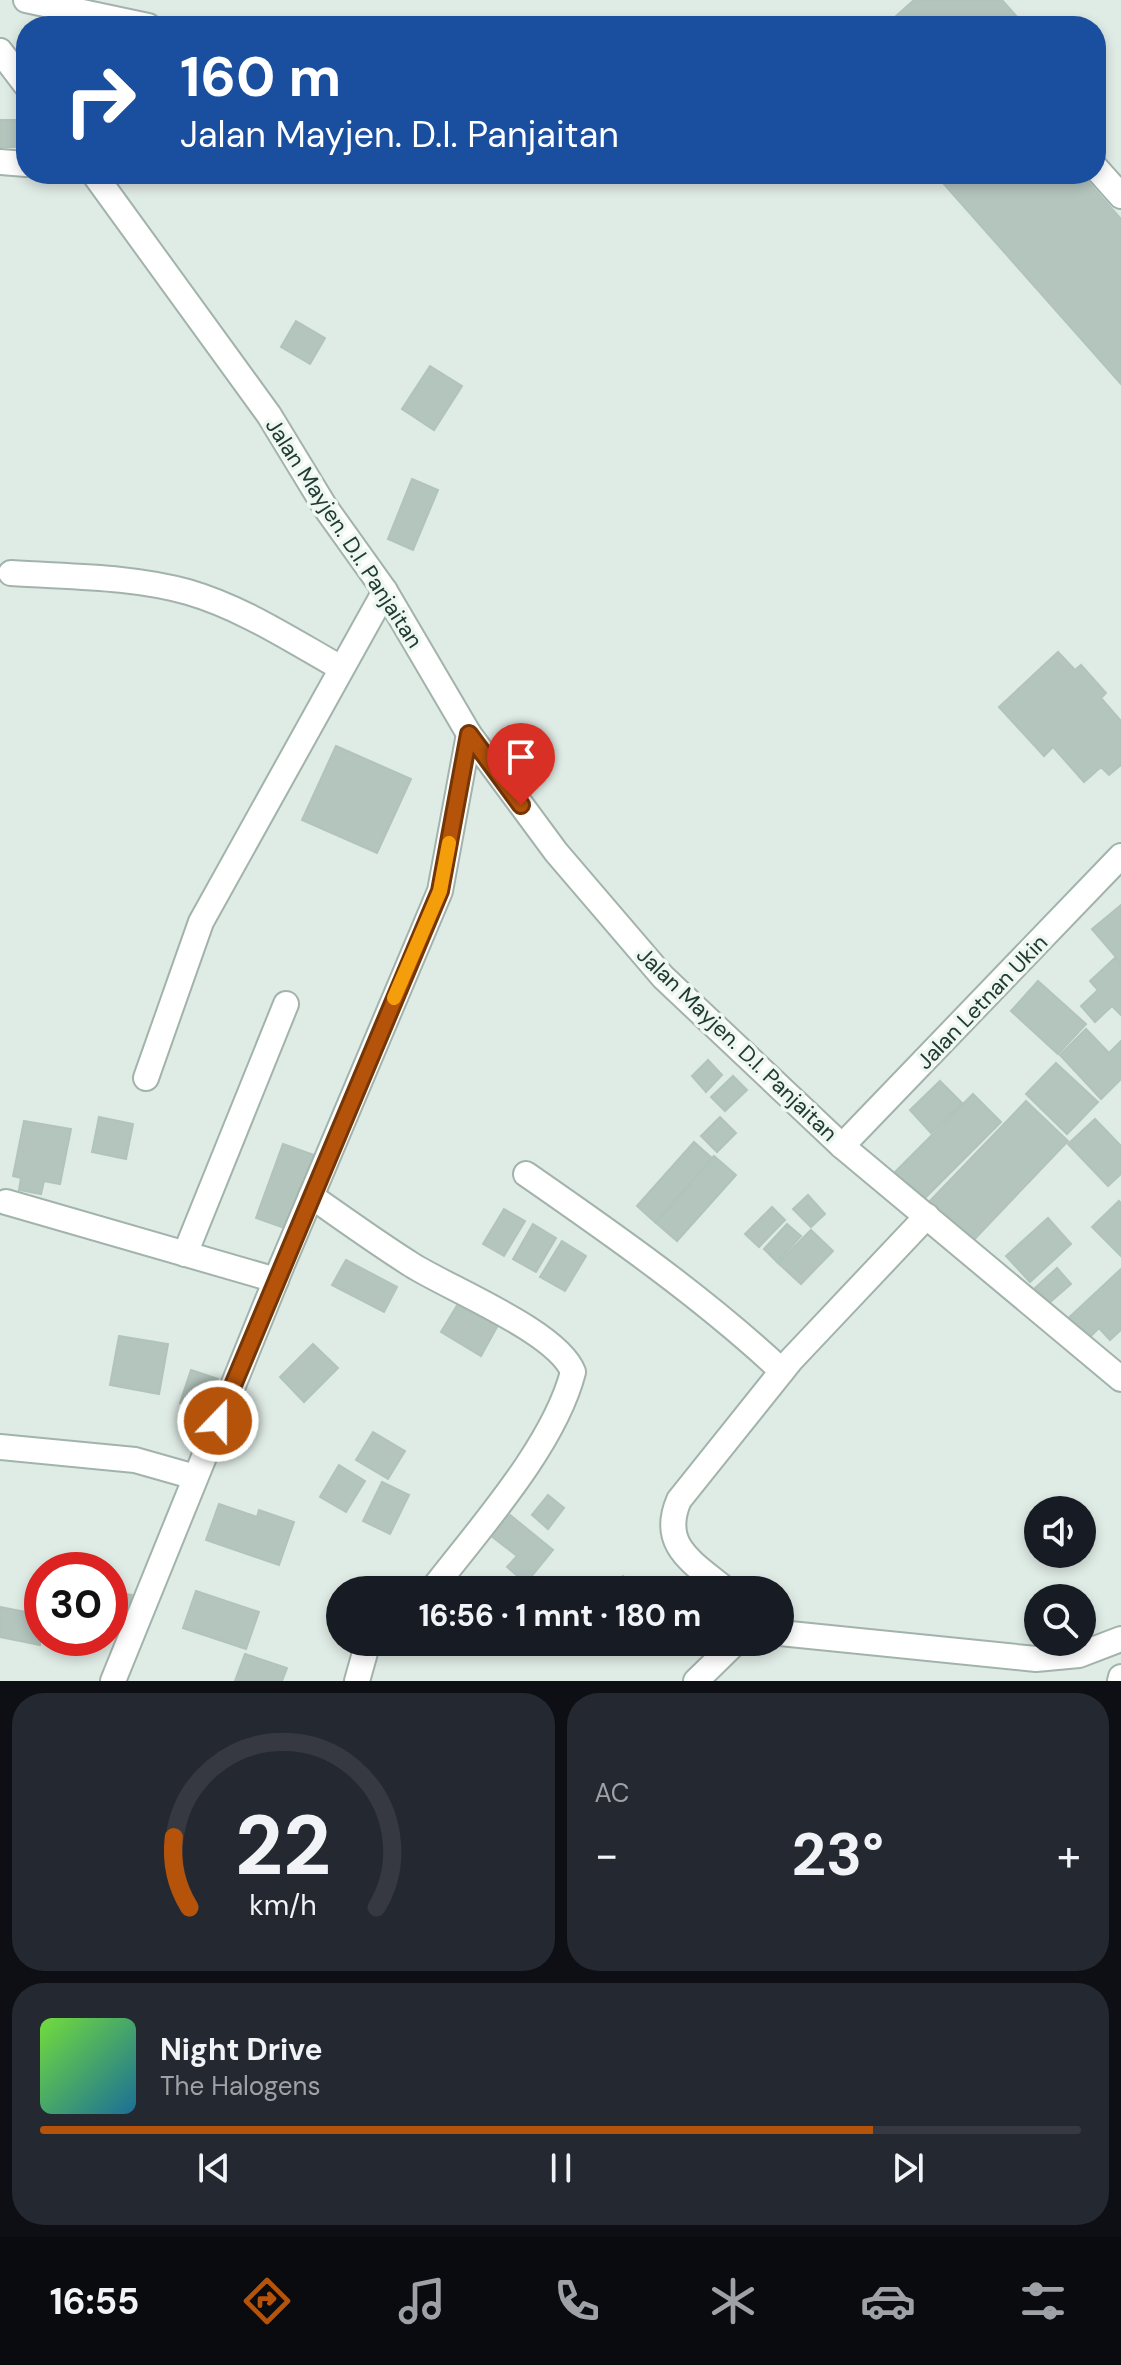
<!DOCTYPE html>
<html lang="id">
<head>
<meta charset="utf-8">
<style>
	:root { --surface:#171b24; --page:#242831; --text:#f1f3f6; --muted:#9ea1a6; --line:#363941; --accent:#b45309 }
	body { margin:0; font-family:"DM Sans",sans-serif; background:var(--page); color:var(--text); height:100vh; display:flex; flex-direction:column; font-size:30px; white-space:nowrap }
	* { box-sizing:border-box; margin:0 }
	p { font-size:26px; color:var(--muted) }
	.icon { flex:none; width:44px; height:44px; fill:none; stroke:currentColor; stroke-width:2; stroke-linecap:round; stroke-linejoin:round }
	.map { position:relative; height:1681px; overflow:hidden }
	.sheet { display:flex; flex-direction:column; gap:12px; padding:12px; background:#0d0f14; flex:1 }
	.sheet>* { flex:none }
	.guide { position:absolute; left:16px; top:16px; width:1090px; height:168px; border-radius:32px; box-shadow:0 4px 12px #0003; background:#1a4fa0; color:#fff; overflow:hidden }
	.controls { position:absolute; left:1024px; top:1496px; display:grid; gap:16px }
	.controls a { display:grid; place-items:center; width:72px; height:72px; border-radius:50%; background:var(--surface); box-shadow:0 4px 12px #0003; font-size:40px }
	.speed { position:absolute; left:24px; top:1552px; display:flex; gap:16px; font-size:40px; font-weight:700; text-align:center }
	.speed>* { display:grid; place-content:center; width:104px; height:104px; border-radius:50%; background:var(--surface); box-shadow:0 4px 12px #0003; line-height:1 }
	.speed .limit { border:12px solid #d22; background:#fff; color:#111 }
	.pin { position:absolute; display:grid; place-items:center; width:68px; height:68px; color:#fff; margin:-82px -34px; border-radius:50% 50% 50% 0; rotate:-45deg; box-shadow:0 0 8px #0007 }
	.pin .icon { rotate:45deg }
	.me { position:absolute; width:88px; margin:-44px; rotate:22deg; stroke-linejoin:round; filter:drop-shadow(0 0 6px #0008) }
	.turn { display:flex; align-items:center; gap:28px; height:168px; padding:0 32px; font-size:36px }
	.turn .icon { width:104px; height:104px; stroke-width:2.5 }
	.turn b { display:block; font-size:56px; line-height:68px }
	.big { font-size:60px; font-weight:700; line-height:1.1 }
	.sheet .widget { flex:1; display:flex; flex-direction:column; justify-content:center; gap:12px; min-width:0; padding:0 28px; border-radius:32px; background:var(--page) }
	.sheet .dial { align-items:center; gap:0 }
	.dial svg { height:208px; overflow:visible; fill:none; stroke:var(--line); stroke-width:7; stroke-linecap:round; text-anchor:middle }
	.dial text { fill:var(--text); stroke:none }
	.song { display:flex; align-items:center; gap:24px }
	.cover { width:96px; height:96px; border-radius:12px; background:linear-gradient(135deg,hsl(100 70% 55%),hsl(200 70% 35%)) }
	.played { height:8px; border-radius:4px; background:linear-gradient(90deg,var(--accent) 80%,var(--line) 80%) }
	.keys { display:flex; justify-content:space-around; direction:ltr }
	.heat { display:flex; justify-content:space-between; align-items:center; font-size:44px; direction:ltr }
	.sheet .tiles { flex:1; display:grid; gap:12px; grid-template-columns:1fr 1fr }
	.widget:last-child { grid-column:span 2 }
	.trip { position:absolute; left:326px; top:1576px; width:468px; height:80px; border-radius:40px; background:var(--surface); box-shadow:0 4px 12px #0003; font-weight:700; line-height:80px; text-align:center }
	.menu { display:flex; height:128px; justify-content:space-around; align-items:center; background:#090b0e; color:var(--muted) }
	.menu .icon { width:56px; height:56px }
	.menu .active { color:var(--accent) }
	.menu b { font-size:36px; color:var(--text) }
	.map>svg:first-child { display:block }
</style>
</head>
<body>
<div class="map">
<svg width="1121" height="1681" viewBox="0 0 1121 1681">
	<rect width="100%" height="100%" fill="#dfebe5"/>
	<g fill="#b4c5be" stroke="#b1c4bc" stroke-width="2">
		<path d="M914 0H1002L1025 26H885Z"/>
		<rect x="0" y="120" width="17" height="27"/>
		<path d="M935 174H1081L1121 219V384Z"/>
		<path d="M296 321 325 338 310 364 281 347Z"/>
		<path d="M430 366 462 386 434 430 402 409Z"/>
		<path d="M412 479 438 490 413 550 388 539Z"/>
		<path d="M1058 652 1075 670 1081 665 1106 693 1101 698 1121 721V765L1109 775 1101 767 1084 782 1053 747 1044 756 999 707Z"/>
		<path d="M336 746 411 779 377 853 302 820Z"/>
		<path d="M1121 905V963L1092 929Z"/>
		<path d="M1115 958 1121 964V1015L1112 1006 1095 1022 1081 1006 1098 990 1090 981Z"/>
		<path d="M1038 981 1086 1024 1058 1054 1011 1011Z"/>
		<path d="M1086 1029 1109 1053 1121 1041V1079L1101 1099 1060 1055Z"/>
		<path d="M708 1060 722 1075 706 1092 692 1076Z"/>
		<path d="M1056 1063 1098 1102 1067 1134 1026 1094Z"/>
		<path d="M733 1076 747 1090 725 1111 711 1097Z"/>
		<path d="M940 1081 962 1103 931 1133 910 1110Z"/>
		<path d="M973 1094 1001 1122 917 1206 889 1178Z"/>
		<path d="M1026 1101 1068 1141 968 1246 926 1205Z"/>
		<path d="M99 1117 133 1124 126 1159 92 1152Z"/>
		<path d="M720 1117 736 1133 717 1152 701 1136Z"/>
		<path d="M1095 1119 1121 1146V1174L1108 1186 1068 1144Z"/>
		<path d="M24 1121 71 1129 60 1184 44 1181 41 1194 19 1190 21 1178 13 1176Z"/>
		<path d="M694 1142 712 1158 656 1223 637 1206Z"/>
		<path d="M283 1144 317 1156 290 1230 256 1218Z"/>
		<path d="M714 1156 736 1175 677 1241 656 1223Z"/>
		<path d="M808 1195 825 1214 811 1227 793 1209Z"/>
		<path d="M1119 1201 1121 1203V1256L1092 1227Z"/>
		<path d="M772 1207 785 1220 759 1247 745 1234Z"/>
		<path d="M504 1209 525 1221 504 1256 483 1244Z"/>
		<path d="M1048 1218 1071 1244 1030 1282 1006 1256Z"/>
		<path d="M533 1224 556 1238 536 1272 513 1259Z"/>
		<path d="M787 1224 801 1236 777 1262 764 1249Z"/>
		<path d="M811 1230 833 1251 801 1284 778 1263Z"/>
		<path d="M562 1241 586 1256 565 1291 540 1277Z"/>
		<path d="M346 1260 397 1287 384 1312 332 1285Z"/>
		<path d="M1057 1268 1071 1284 1049 1303 1035 1288Z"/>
		<path d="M1121 1269V1330L1110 1340 1099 1328 1082 1345 1062 1324Z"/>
		<path d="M459 1302 498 1325 481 1356 441 1332Z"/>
		<path d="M119 1336 168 1344 159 1394 110 1385Z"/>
		<path d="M313 1344 338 1368 304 1402 280 1377Z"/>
		<path d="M191 1370 218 1379 208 1411 180 1403Z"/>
		<path d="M373 1432 405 1451 388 1479 356 1460Z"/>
		<path d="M339 1465 365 1481 346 1512 320 1497Z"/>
		<path d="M382 1482 409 1495 390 1534 363 1521Z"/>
		<path d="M548 1495 564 1508 548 1529 532 1515Z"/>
		<path d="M219 1504 257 1517 259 1510 294 1522 279 1565 206 1540Z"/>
		<path d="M504 1510 553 1550 526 1583 507 1567 517 1556 486 1532Z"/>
		<path d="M623 1576 639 1590H610Z"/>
		<path d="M110 1591 132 1595 126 1627 110 1623Z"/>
		<path d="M196 1591 259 1612 246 1649 183 1628Z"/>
		<path d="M0 1607 42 1615 40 1645 0 1637Z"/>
		<path d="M245 1654 287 1668 282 1681H235Z"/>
	</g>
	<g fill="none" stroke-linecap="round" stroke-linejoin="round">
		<defs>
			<g id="minor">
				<path d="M26 0 148 26"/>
				<path d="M0 51 26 85"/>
				<path d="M0 162 26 164"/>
				<path d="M1096 168 1121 196"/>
				<path d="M94 174 269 415 325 507 385 591 469 734 556 852 663 977 842 1146 1121 1379"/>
				<path d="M11 573C70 577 131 576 188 592 243 608 291 640 341 668"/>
				<path d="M146 1078 201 922 385 591"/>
				<path d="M842 1146 1121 856"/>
				<path d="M526 1174C614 1235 704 1298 782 1371"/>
				<path d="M311 1196C344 1219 377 1243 412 1265 450 1289 558 1332 573 1372 554 1446 479 1529 432 1590"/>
				<path d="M6 1202 276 1280"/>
				<path d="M185 1254 286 1004"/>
				<path d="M0 1447 135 1460 195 1477"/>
				<path d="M726 1590C694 1563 659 1546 679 1500L791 1360 927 1216"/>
				<path d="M780 1633 1036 1659 1079 1655 1121 1639"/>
				<path d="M113 1681 282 1265 440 891 469 734"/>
				<path d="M357 1681 368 1642"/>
				<path d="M696 1681 736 1642"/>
				<path d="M1120 1681 1121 1677"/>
			</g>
		</defs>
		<use href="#minor" stroke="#a2b3ac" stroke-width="28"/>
		<use href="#minor" stroke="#fff" stroke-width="24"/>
	</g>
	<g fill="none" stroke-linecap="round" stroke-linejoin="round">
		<defs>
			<path id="route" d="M218 1421 440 891 469 734 521 805"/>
		</defs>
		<use href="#route" stroke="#753606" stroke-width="20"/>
		<use href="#route" stroke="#b45309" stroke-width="14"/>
		<path stroke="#f59e0b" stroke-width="14" d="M394 998 440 891 449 843"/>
	</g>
	<g text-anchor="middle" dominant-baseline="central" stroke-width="7" stroke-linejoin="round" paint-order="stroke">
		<g font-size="22" fill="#203b33" stroke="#eff7f3">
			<text transform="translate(344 533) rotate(57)">Jalan Mayjen. D.I. Panjaitan</text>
			<text transform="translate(982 1002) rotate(-46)">Jalan Letnan Ukin</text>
			<text transform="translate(737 1044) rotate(44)">Jalan Mayjen. D.I. Panjaitan</text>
		</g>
	</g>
</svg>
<div class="controls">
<a><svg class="icon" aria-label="sound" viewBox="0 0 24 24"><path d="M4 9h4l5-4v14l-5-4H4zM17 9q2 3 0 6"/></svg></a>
<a><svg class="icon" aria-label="search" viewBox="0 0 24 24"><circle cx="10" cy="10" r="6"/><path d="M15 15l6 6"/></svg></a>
</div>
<div class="speed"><div class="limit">30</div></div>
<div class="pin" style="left:521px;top:805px;background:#d93025"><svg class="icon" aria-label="arrive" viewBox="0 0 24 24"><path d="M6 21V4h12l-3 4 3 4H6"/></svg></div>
<svg class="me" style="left:218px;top:1421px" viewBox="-20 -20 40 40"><circle r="17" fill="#b45309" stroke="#fff" stroke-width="3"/><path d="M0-11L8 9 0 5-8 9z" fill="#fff"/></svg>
<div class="trip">16:56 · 1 mnt · 180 m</div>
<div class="guide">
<div class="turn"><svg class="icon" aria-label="right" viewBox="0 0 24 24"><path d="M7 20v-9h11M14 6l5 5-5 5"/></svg><div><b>160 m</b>Jalan Mayjen. D.I. Panjaitan</div></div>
</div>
</div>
<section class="sheet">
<div class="tiles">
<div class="widget dial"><svg viewBox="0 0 100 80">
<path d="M14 69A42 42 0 1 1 86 69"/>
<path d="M14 69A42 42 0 0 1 8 42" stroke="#b45309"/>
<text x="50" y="56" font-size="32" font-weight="700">22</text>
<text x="50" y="72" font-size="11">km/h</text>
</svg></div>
<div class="widget"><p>AC</p>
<div class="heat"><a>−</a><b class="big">23°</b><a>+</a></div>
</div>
<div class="widget">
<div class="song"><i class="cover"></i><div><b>Night Drive</b><p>The Halogens</p></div></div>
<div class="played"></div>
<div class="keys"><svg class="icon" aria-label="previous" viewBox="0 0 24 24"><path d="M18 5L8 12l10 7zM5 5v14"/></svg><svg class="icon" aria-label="pause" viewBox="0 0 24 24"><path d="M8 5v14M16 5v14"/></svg><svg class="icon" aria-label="next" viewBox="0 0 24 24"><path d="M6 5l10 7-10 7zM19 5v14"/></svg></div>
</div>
</div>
</section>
<nav class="menu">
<b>16:55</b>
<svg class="icon active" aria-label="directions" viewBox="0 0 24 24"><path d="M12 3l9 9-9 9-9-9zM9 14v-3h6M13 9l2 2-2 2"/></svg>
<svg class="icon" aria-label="music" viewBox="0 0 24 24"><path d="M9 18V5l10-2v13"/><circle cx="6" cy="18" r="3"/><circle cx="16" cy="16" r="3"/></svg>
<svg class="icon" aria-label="phone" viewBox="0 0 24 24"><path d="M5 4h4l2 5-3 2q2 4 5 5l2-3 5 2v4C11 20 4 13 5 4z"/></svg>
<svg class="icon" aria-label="climate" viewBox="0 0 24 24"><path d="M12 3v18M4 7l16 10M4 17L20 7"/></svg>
<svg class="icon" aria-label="car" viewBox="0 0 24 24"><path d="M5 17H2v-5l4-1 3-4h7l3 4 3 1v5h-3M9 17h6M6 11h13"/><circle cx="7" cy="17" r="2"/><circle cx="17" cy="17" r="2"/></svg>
<svg class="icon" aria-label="filters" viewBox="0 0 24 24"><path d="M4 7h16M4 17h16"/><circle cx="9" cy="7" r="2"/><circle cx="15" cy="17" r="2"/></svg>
</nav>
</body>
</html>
